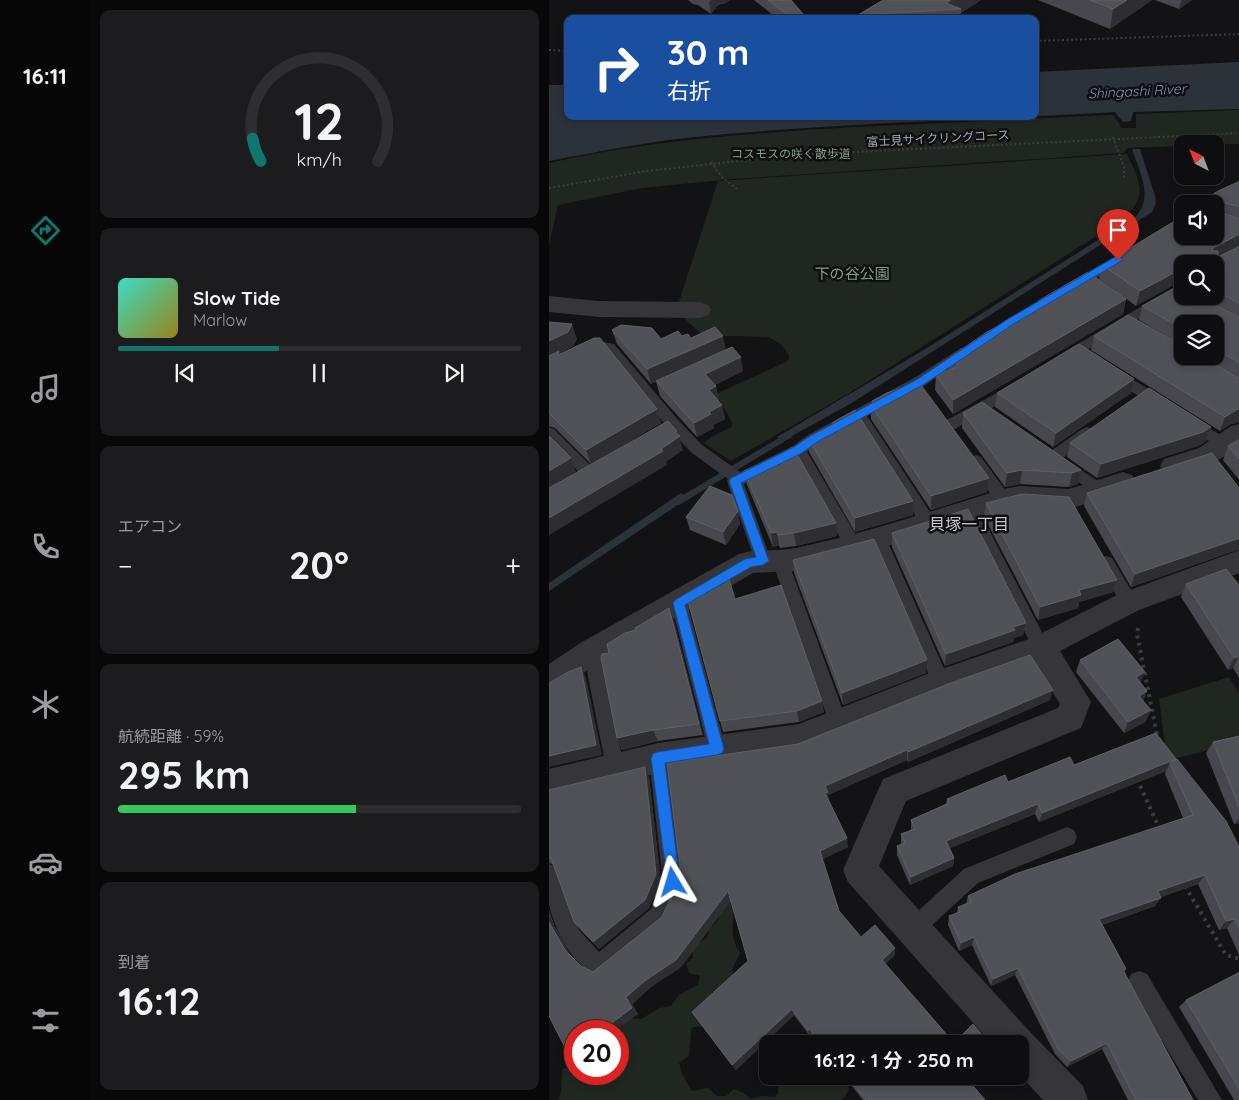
<!DOCTYPE html>
<html lang="ja">
<head>
<meta charset="utf-8">
<style>
	:root { --surface:#0e0e10; --page:#1c1c1e; --text:#f1f3f6; --muted:#9b9c9f; --line:#2e2e30; --accent:#0f766e }
	body { margin:0; font-family:Quicksand,"Noto Sans JP",sans-serif; background:var(--page); color:var(--text); height:100vh; display:flex; flex-direction:column; font-size:19px; white-space:nowrap }
	* { box-sizing:border-box; margin:0 }
	p { font-size:16px; color:var(--muted) }
	.icon { flex:none; width:28px; height:28px; fill:none; stroke:currentColor; stroke-width:2; stroke-linecap:round; stroke-linejoin:round }
	.map { position:relative; flex:1; overflow:hidden }
	.drawer { display:flex; flex-direction:column; gap:10px; padding:10px; background:#080809; width:459px }
	.drawer>* { flex:none }
	.hud { position:absolute; left:15px; top:15px; width:475px; height:105px; border-radius:10px; box-shadow:0 2px 8px #0003,0 0 0 1px var(--line); background:#1a4fa0; color:#fff; overflow:hidden }
	.needle { width:32px; rotate:318deg }
	.controls { position:absolute; left:625px; top:135px; display:grid; gap:10px }
	.controls a { display:grid; place-items:center; width:50px; height:50px; border-radius:10px; background:var(--surface); box-shadow:0 2px 8px #0003,0 0 0 1px var(--line); font-size:25px }
	.speed { position:absolute; left:15px; top:1020px; display:flex; gap:10px; font-size:25px; font-weight:700; text-align:center }
	.speed>* { display:grid; place-content:center; width:65px; height:65px; border-radius:50%; background:var(--surface); box-shadow:0 2px 8px #0003,0 0 0 1px var(--line); line-height:1 }
	.speed .limit { border:8px solid #d22; background:#fff; color:#111 }
	.pin { position:absolute; display:grid; place-items:center; width:42px; height:42px; color:#fff; margin:-51px -21px; border-radius:50% 50% 50% 0; rotate:-45deg; box-shadow:0 0 5px #0007 }
	.pin .icon { rotate:45deg }
	.me { position:absolute; width:55px; margin:-28px; rotate:353deg; stroke-linejoin:round; filter:drop-shadow(0 0 4px #0008) }
	.turn { display:flex; align-items:center; gap:18px; height:105px; padding:0 20px; font-size:22px }
	.turn .icon { width:65px; height:65px; stroke-width:2.5 }
	.turn b { display:block; font-size:35px; line-height:42px }
	.big { font-size:38px; font-weight:700; line-height:1.1 }
	.drawer .card { flex:1; display:flex; flex-direction:column; justify-content:center; gap:8px; min-width:0; padding:0 18px; border-radius:10px; background:var(--page) }
	.drawer .dial { align-items:center; gap:0 }
	.dial svg { height:130px; overflow:visible; fill:none; stroke:var(--line); stroke-width:7; stroke-linecap:round; text-anchor:middle }
	.dial text { fill:var(--text); stroke:none }
	.song { display:flex; align-items:center; gap:15px }
	.cover { width:60px; height:60px; border-radius:8px; background:linear-gradient(135deg,hsl(170 70% 55%),hsl(50 70% 35%)) }
	.played { height:5px; border-radius:2px; background:linear-gradient(90deg,var(--accent) 40%,var(--line) 40%) }
	.keys { display:flex; justify-content:space-around; direction:ltr }
	.heat { display:flex; justify-content:space-between; align-items:center; font-size:28px; direction:ltr }
	.charge { height:8px; border-radius:4px; background:linear-gradient(90deg,#34c759 59%,var(--line) 0) }
	.trip { position:absolute; left:210px; top:1035px; width:270px; height:50px; border-radius:10px; background:var(--surface); box-shadow:0 2px 8px #0003,0 0 0 1px var(--line); font-weight:700; line-height:50px; text-align:center }
	main { display:flex; flex:1; min-height:0 }
	.tab-bar { display:flex; flex-direction:column; width:90px; justify-content:space-around; align-items:center; background:#060606; color:var(--muted) }
	.tab-bar .icon { width:35px; height:35px }
	.tab-bar .current { color:var(--accent) }
	.tab-bar b { font-size:22px; color:var(--text) }
	.map>svg:first-child { display:block }
</style>
</head>
<body>
<main>
<nav class="tab-bar">
<b>16:11</b>
<svg class="icon current" aria-label="directions" viewBox="0 0 24 24"><path d="M12 3l9 9-9 9-9-9zM9 14v-3h6M13 9l2 2-2 2"/></svg>
<svg class="icon" aria-label="music" viewBox="0 0 24 24"><path d="M9 18V5l10-2v13"/><circle cx="6" cy="18" r="3"/><circle cx="16" cy="16" r="3"/></svg>
<svg class="icon" aria-label="phone" viewBox="0 0 24 24"><path d="M5 4h4l2 5-3 2q2 4 5 5l2-3 5 2v4C11 20 4 13 5 4z"/></svg>
<svg class="icon" aria-label="climate" viewBox="0 0 24 24"><path d="M12 3v18M4 7l16 10M4 17L20 7"/></svg>
<svg class="icon" aria-label="car" viewBox="0 0 24 24"><path d="M5 17H2v-5l4-1 3-4h7l3 4 3 1v5h-3M9 17h6M6 11h13"/><circle cx="7" cy="17" r="2"/><circle cx="17" cy="17" r="2"/></svg>
<svg class="icon" aria-label="filters" viewBox="0 0 24 24"><path d="M4 7h16M4 17h16"/><circle cx="9" cy="7" r="2"/><circle cx="15" cy="17" r="2"/></svg>
</nav>
<section class="drawer">
<div class="card dial"><svg viewBox="0 0 100 80">
<path d="M14 69A42 42 0 1 1 86 69"/>
<path d="M14 69A42 42 0 0 1 9 55" stroke="#0f766e"/>
<text x="50" y="56" font-size="32" font-weight="700">12</text>
<text x="50" y="72" font-size="11">km/h</text>
</svg></div>
<div class="card">
<div class="song"><i class="cover"></i><div><b>Slow Tide</b><p>Marlow</p></div></div>
<div class="played"></div>
<div class="keys"><svg class="icon" aria-label="previous" viewBox="0 0 24 24"><path d="M18 5L8 12l10 7zM5 5v14"/></svg><svg class="icon" aria-label="pause" viewBox="0 0 24 24"><path d="M8 5v14M16 5v14"/></svg><svg class="icon" aria-label="next" viewBox="0 0 24 24"><path d="M6 5l10 7-10 7zM19 5v14"/></svg></div>
</div>
<div class="card"><p>エアコン</p>
<div class="heat"><a>−</a><b class="big">20°</b><a>+</a></div>
</div>
<div class="card"><p>航続距離 · 59%</p><b class="big">295 km</b><div class="charge"></div></div>
<div class="card"><p>到着</p><b class="big">16:12</b></div>
</section>
<div class="map">
<svg width="691" height="1100" viewBox="0 0 691 1100">
	<rect width="100%" height="100%" fill="#131315"/>
	<g fill="#202721">
		<path d="M690 110V144H634V146L578 148 575 153 183 179 93 188 9 205 0 245V163C101 140 204 133 307 127 393 123 478 119 564 115L573 128H587V114Z"/>
		<path d="M578 154C591 182 600 196 574 219L302 392 182 461 155 443 164 436 183 427V422L167 394 239 361 240 355 232 344 219 337 154 335 127 311 169 181Z"/>
		<path d="M680 677 690 694V737L688 743 608 763 617 752 610 699Z"/>
		<path d="M183 894C183 903 185 910 184 919 183 933 183 940 191 953L183 970 186 978 156 1026 144 1027 142 1030 140 1056 130 1063 134 1076 143 1091 159 1088 168 1096H177L185 1089 195 1093 202 1099 212 1096 226 1097 229 1093 230 1079 233 1076H292L300 1089 296 1097 292 1100H9L12 1092 13 1069 20 1068 26 1069V1074H69V1031H62L77 1018 92 1019 111 1008 122 1006 130 995 149 985 151 976 140 973 137 963 144 958 143 947 158 938 160 930 169 920 171 913Z"/>
	</g>
	<g fill="#2c323a">
		<path d="M690 62V109L584 112 582 121 574 122 566 112C426 120 285 123 146 137 97 142 48 152 0 161V85H19V116H486V72Z"/>
		<path d="M583 149H591L606 196 607 203 603 212 301 404 232 442 228 437 378 348 587 216C605 197 590 171 583 149Z"/>
		<path d="M132 493 139 498 0 591V583Z"/>
	</g>
	<g fill="none" stroke-linecap="round" stroke-linejoin="round">
		<path fill="#2c323a" fill-rule="evenodd" d="M240 432 244 435 243 437 130 505H124L123 503 124 501Z"/>
		<g stroke="#3b3c40" stroke-width="2" stroke-dasharray="2 2.5" stroke-linecap="butt">
			<path d="M486 41 691 34"/>
			<path d="M0 50 19 51"/>
			<path d="M564 137 575 167V178"/>
			<path d="M162 162 173 177 188 189"/>
			<path d="M0 188 98 171 246 155 691 133"/>
		</g>
		<g stroke="#3b3c40" stroke-width="4" stroke-dasharray="3 4.5" stroke-linecap="butt">
			<path d="M589 628 588 634 608 735"/>
			<path d="M588 779 611 830"/>
			<path d="M636 886 677 955 691 959"/>
		</g>
		<g fill="#35353a" fill-rule="evenodd">
			<path d="M571 254 577 258 576 261 528 290H518L516 287 518 284Z"/>
			<path d="M634 282V292L520 361H510L508 358 510 355Z"/>
			<path d="M43 340 65 344 130 421 153 445 191 472 244 446 259 435 365 378 412 348H422L424 351 422 354 375 386 318 416 385 518 387 522 385 526 379 528 373 526 307 422 269 443 258 452 310 540 312 545 310 550 304 552 298 550 246 458 195 484 222 561 220 566 214 568 208 566 178 481 179 479 143 453 120 429 56 351 45 350 0 371V360Z"/>
			<path d="M566 369 618 400 620 404 618 408 613 409 608 408 561 378 559 374 561 370Z"/>
			<path d="M466 383 471 384 473 388 471 392 406 429 401 430 396 429 394 425 396 421Z"/>
			<path d="M642 418 681 440 684 444 681 448 676 450 671 448 637 427 635 423 637 419Z"/>
			<path d="M0 427 5 429 45 469 48 473 45 477 40 479 35 477 0 442Z"/>
			<path d="M538 427 543 429 545 433 543 437 514 458 555 485 558 489 555 493 550 495 545 493 508 467 506 462 499 461 496 457 499 453 533 429Z"/>
			<path d="M427 455 432 457 460 495 462 499 460 503 454 505 448 503 422 465 419 461 422 457Z"/>
			<path d="M421 503 427 505 498 642 501 647 498 652 492 655 486 652 413 509 415 505Z"/>
			<path d="M329 532 335 533 337 538 401 682 398 688 392 690 386 688 383 682 321 538 323 533Z"/>
			<path d="M231 554 237 556 239 561 298 722 295 728 289 730 283 728 280 722 223 561 225 556Z"/>
			<path d="M557 556 563 558 586 597 588 602 586 607 580 609 574 607 551 568 549 563 551 558Z"/>
			<path d="M130 596 136 598 138 603 177 749 175 755 168 758 161 755 159 749 122 603 124 598Z"/>
			<path d="M43 643 49 646 52 651 75 767 73 773 66 776 59 773 57 767 34 651 37 646Z"/>
			<path d="M109 749 116 752 118 758 134 882 116 923 56 973 49 977C24 966 5 929 0 904 0 891 0 877 0 864L7 867 30 930 50 952 102 909 114 882 100 758 102 752Z"/>
			<path d="M518 827 525 830 528 837 525 844 429 883 370 937 363 940 356 937 353 930 356 923 415 869Z"/>
			<path d="M590 971 598 974 673 1100H649L582 990 579 982 582 974Z"/>
		</g>
		<g fill="#35353a" fill-rule="evenodd">
			<path d="M0 296 50 301 151 302 159 305 162 310 159 315 151 318 50 317 0 312Z"/>
			<path d="M691 424V446C672 459 637 480 615 473L611 466 615 459 650 448 682 426Z"/>
			<path d="M574 472 583 475 587 482 583 489 520 509 471 506 454 509 329 549 245 571 204 573 53 660 11 690 0 694V664L33 642 190 554C209 548 228 552 247 548 317 533 386 510 454 489L471 486 520 489Z"/>
			<path d="M691 550V573L590 610 511 651 542 702 532 728 357 801 330 866 482 1033 534 1086 539 1100H494L471 1075V1044H443L299 882 294 870 334 779 509 708 511 704 485 662 400 692 250 752 109 773 0 799V769L109 743 250 724 381 673 483 638 570 594Z"/>
		</g>
	</g>
	<g fill="#47474d">
		<path d="M139 0H181L177 3 169 5 162 14 149 5 144 4Z"/>
		<path d="M205 0H242L254 14V19H229Z"/>
		<path d="M432 0 412 13 411 19H309V15Z"/>
		<path d="M489 0H603L561 29Z"/>
		<path d="M606 0H643L630 9Z"/>
		<path d="M691 181V246L671 256 691 246V422L682 424 671 431 542 350 545 336 634 356H666V324H634V346L590 320 593 306 634 296H666V264H634L587 306 550 279 553 265 666 204Z"/>
		<path d="M577 299 574 314 404 414 386 390 387 375 399 371 400 358 489 304V301Z"/>
		<path d="M0 322 28 339 24 346 11 353V354L108 409 112 423 42 464 6 428 0 426Z"/>
		<path d="M63 330 112 339 133 336 142 338 177 350 194 371 166 385 170 400 169 401 173 405 176 419 164 425 165 428 148 437 111 396 107 381 119 376 102 384 68 344Z"/>
		<path d="M585 379 582 393 504 447 446 407 448 393Z"/>
		<path d="M323 401 438 492 382 510 322 419V405L323 404Z"/>
		<path d="M414 413 532 470 529 484 520 487 471 484 456 487 413 428Z"/>
		<path d="M283 423 364 515 306 532 260 452 259 438 283 429Z"/>
		<path d="M662 427 657 441 649 446 548 478 518 457 521 443Z"/>
		<path d="M691 439V481L674 460 679 446Z"/>
		<path d="M225 459 288 536 247 546 231 548 230 545 224 547 198 485 195 471Z"/>
		<path d="M689 489H691V549L582 587 535 506 538 493Z"/>
		<path d="M437 503 564 592 530 602 529 608 489 620 435 517Z"/>
		<path d="M189 511 191 524 177 545 141 530 137 517Z"/>
		<path d="M343 533 477 623 474 635 465 638 464 642 396 666 343 547Z"/>
		<path d="M244 560 377 673 294 705 245 573Z"/>
		<path d="M637 584 691 586V679L684 668 679 670 632 597Z"/>
		<path d="M186 599 275 712 250 722 174 732 171 721Z"/>
		<path d="M125 621 154 735 109 741 73 750 68 738 60 653Z"/>
		<path d="M531 660 591 683 598 691 594 701 602 710 596 722 575 733 527 672Z"/>
		<path d="M501 700 359 762 358 760 279 795 280 801 299 847 273 859 290 911 312 937 346 955 336 964 405 1043 441 1044H270L262 1034 261 1036 245 1015 187 1070 143 1012 199 961 182 900 132 967 102 987 83 1004 89 1014 26 1031V1059L20 1055 0 1016V910L5 925 22 956 32 966 44 972 113 917 249 744Z"/>
		<path d="M607 733 691 849V957L678 928 670 930 649 884 612 897 606 906 553 925 577 969 575 972 644 1100H579L553 1049 518 1067 506 1054 466 975 442 986 423 945 410 951 399 925 400 916 408 913 409 907 417 904 419 896 634 818 616 774 617 771 490 822 486 814 401 848 405 858 404 866 361 885 348 855V846L352 844V834L362 830V820L397 804 398 799 525 765Z"/>
		<path d="M691 734V823L685 824 657 753 664 742 689 736Z"/>
		<path d="M100 777 112 882 100 908 50 949 25 922 5 865 0 863V790Z"/>
		<path d="M691 972V1100H685L630 1007 637 1000Z"/>
		<path d="M295 1076H427L421 1082 436 1100H314Z"/>
	</g>
	<g fill="#2e2e32">
		<path d="M162 0H181L177 3 169 5 162 14 160 2Z"/>
		<path d="M402 0H432L412 13V9L397 3Z"/>
		<path d="M578 0H603L561 29 564 9Z"/>
		<path d="M632 0H643L630 9Z"/>
		<path d="M254 14V19H249Z"/>
		<path d="M691 234V246L659 262 664 248Z"/>
		<path d="M634 268V280L587 306 591 291Z"/>
		<path d="M577 299 574 314 404 414V400Z"/>
		<path d="M23 324 28 339 24 346 11 353 15 366 0 358V341Z"/>
		<path d="M174 336 177 351 102 384 98 369Z"/>
		<path d="M192 357 194 371 159 388 156 374Z"/>
		<path d="M585 379 582 393 504 447 507 433Z"/>
		<path d="M167 386 170 400 163 404 160 390Z"/>
		<path d="M173 405 176 419 164 425 165 428 148 437 145 423 160 412Z"/>
		<path d="M108 409 112 423 42 464 37 450Z"/>
		<path d="M691 409V422L682 424 671 431 676 417 687 410Z"/>
		<path d="M662 427 657 441 649 446 548 478 552 464Z"/>
		<path d="M128 431 134 450 117 462 118 465 0 535V518L112 449 126 432Z"/>
		<path d="M22 458 27 472 0 488V471Z"/>
		<path d="M473 470 471 484 456 487 458 473Z"/>
		<path d="M532 470 529 484 520 487 523 473Z"/>
		<path d="M440 478 438 492 382 510V496Z"/>
		<path d="M364 501V515L306 532V518Z"/>
		<path d="M189 511 191 524 177 545 174 532Z"/>
		<path d="M287 523 288 536 247 546 245 533Z"/>
		<path d="M228 532 230 545 224 547 222 533Z"/>
		<path d="M691 538V549L582 587 586 574Z"/>
		<path d="M568 580 564 592 530 602 529 608 489 620 491 607 530 590Z"/>
		<path d="M120 608 125 621 154 735 150 724Z"/>
		<path d="M477 623 474 635 465 638 464 642 396 666 397 654 464 627Z"/>
		<path d="M690 656 684 668 679 670 685 658Z"/>
		<path d="M378 660 377 673 294 705 293 693Z"/>
		<path d="M32 667 37 678 53 755 0 767V756Z"/>
		<path d="M596 672 591 684 587 677Z"/>
		<path d="M504 690 501 700 359 762V752Z"/>
		<path d="M598 691 593 703 590 696Z"/>
		<path d="M273 701 275 712 250 722 248 711Z"/>
		<path d="M602 710 596 722 575 733 579 722Z"/>
		<path d="M104 730 109 741 73 750 68 738Z"/>
		<path d="M358 750V760L279 795 280 801 276 793V786Z"/>
		<path d="M627 759 621 763 617 771 490 822 493 813Z"/>
		<path d="M96 767 100 777 112 882 100 908 50 949 44 942Z"/>
		<path d="M489 804 486 814 396 850 397 841Z"/>
		<path d="M691 818V823L685 824Z"/>
		<path d="M298 838 299 847 272 860 271 851Z"/>
		<path d="M405 858 404 866 361 885 362 877Z"/>
		<path d="M656 875 649 884 603 900 609 891Z"/>
		<path d="M179 891 183 899 132 967 102 987 83 1004 89 1014 66 1031H52L77 997Z"/>
		<path d="M612 898 606 906 546 927 550 919Z"/>
		<path d="M0 910 5 925 22 957 16 950 0 922Z"/>
		<path d="M686 919 678 928 670 930 677 921Z"/>
		<path d="M425 937 423 945 410 951 412 943Z"/>
		<path d="M346 948V955L333 967V960Z"/>
		<path d="M469 968 466 975 442 986 444 979Z"/>
		<path d="M243 1009 245 1015 187 1070 183 1065Z"/>
		<path d="M261 1029 262 1034 261 1036 259 1030Z"/>
		<path d="M558 1043 553 1049 518 1067 522 1061Z"/>
		<path d="M26 1050V1059L20 1055Z"/>
		<path d="M424 1076H427L418 1085 420 1081Z"/>
	</g>
	<g fill="#515258" stroke="#5f6066">
		<path d="M219 0H242L254 14 249 19H244Z"/>
		<path d="M334 0H402L397 3 412 9 309 15Z"/>
		<path d="M541 0H578L564 9Z"/>
		<path d="M691 181V207L669 201 670 212 691 219V234L664 248 663 251H669V256H671L691 246V304L666 290V264H634V268L591 291 553 265 634 216V236H666V204H649L669 191Z"/>
		<path d="M539 272 577 299 404 400 387 375 410 366 400 358 438 332 491 303 489 301Z"/>
		<path d="M629 286 634 288V296H649L691 318V363L666 349V324H634V329L593 306Z"/>
		<path d="M579 315 634 346V356H651L691 379V409L687 410 676 417 545 336Z"/>
		<path d="M0 322 23 324 19 332 0 341Z"/>
		<path d="M72 325 103 328 112 339 129 331 133 336 139 334 142 338 166 327 174 336 98 369 63 330Z"/>
		<path d="M45 338H51L108 409 37 450 0 413V356L10 351 9 355Z"/>
		<path d="M530 344 585 379 507 433 448 393Z"/>
		<path d="M183 347 192 357 156 374 167 386 160 390 173 405 160 412 162 414 145 423 107 381Z"/>
		<path d="M370 382 440 478 382 496 322 405 324 404 323 401 338 393Z"/>
		<path d="M600 388 662 427 654 432 552 464 521 443Z"/>
		<path d="M433 402 532 470 523 473 473 470 458 473 414 413Z"/>
		<path d="M306 410 364 501 306 518 259 438 286 428 283 423Z"/>
		<path d="M119 421 128 431 126 432 131 436 112 449 114 451 0 518V488Z"/>
		<path d="M0 436 22 458 0 471Z"/>
		<path d="M691 439V460L679 446Z"/>
		<path d="M244 447 287 523 245 533 229 535 228 532 222 533 195 471 225 459Z"/>
		<path d="M663 453 691 489V538L586 574 538 493Z"/>
		<path d="M161 486 183 495 189 511 174 532 137 517Z"/>
		<path d="M473 494 520 497 568 580 530 590 532 595 491 607 437 503Z"/>
		<path d="M419 509 477 623 464 627 466 630 397 654 343 533Z"/>
		<path d="M325 539 378 660 293 693 244 560Z"/>
		<path d="M677 569 691 586V656L685 658 637 584Z"/>
		<path d="M180 579 186 599 232 585 273 701 248 711 171 721 139 601 142 600 141 596 163 584Z"/>
		<path d="M120 608 150 724 104 730 68 738 52 658 53 654 60 653 58 644 76 633 87 630 86 628Z"/>
		<path d="M569 639 596 672 587 677 598 691 590 696 602 710 579 722 531 660Z"/>
		<path d="M481 655 504 690 359 752 358 750 276 786 279 792 276 793 298 838 271 851 290 911 312 937 326 925 346 948 333 960 405 1043 424 1024 441 1044H273L261 1029 259 1030 243 1009 183 1065 143 1012 199 961 179 891 127 960 97 980 77 997 83 1008 52 1031H26V1050L20 1055 0 1016V922L16 950 32 966 44 972 113 917 132 875 118 763 249 744 402 683Z"/>
		<path d="M32 667 47 745 0 756V683L19 672Z"/>
		<path d="M607 733 627 759 493 813 489 804 397 841 405 858 362 877 348 846 356 843 352 834 366 829 362 820 400 803 398 799 456 775 459 782 521 757 525 765Z"/>
		<path d="M691 736V809L664 742Z"/>
		<path d="M628 759 677 821 691 849V930L686 919 677 921 656 875 609 891 612 898 550 919 577 969 574 970 644 1100H587L558 1043 522 1061 509 1049 469 968 444 979 425 937 412 943 400 916 411 912 409 907 422 902 419 896 466 874 644 815 621 763Z"/>
		<path d="M96 767 107 874 96 900 44 942 25 922 2 858 0 857V790Z"/>
		<path d="M691 972V1090L637 1000Z"/>
		<path d="M298 1076H424L420 1081 436 1100H317Z"/>
	</g>
	<path fill="#1a73e8" stroke="#114b97" d="M566 257H572L574 260 466 323 374 385 268 442 253 453 192 483 220 561 214 565 202 567 136 605 175 749 173 753 168 755 116 763 131 882 129 887 124 889 119 887 102 758 104 754 108 752 160 744 124 603 126 600 196 559 207 557 180 481 182 478 245 447 261 436 367 380 459 319Z"/>
	<g text-anchor="middle" dominant-baseline="central" stroke-width="5" stroke-linejoin="round" paint-order="stroke">
		<g font-size="12" fill="#a6a9b4" stroke="#0f0e10">
			<text transform="translate(389 138) rotate(-3)">富士見サイクリングコース</text>
		</g>
		<g font-size="12" fill="#7e9e84" stroke="#0f0e10">
			<text x="242" y="153">コスモスの咲く散歩道</text>
		</g>
		<g font-size="14" font-style="italic" fill="#7f92ad" stroke="#0f0e10">
			<text transform="translate(588 91) rotate(-3)">Shingashi River</text>
		</g>
		<g font-size="15" fill="#7e9e84" stroke="#0f0e10">
			<text x="303" y="273">下の谷公園</text>
		</g>
		<g font-size="16" fill="#c6c8d1" stroke="#0f0e10">
			<text x="420" y="524">貝塚一丁目</text>
		</g>
	</g>
</svg>
<div class="controls">
<a><svg class="needle" viewBox="-14 -14 28 28"><path d="M0-13l5 13h-10z" fill="#e53935"/><path d="M0 13l5-13h-10z" fill="#9b9c9f"/></svg></a>
<a><svg class="icon" aria-label="sound" viewBox="0 0 24 24"><path d="M4 9h4l5-4v14l-5-4H4zM17 9q2 3 0 6"/></svg></a>
<a><svg class="icon" aria-label="search" viewBox="0 0 24 24"><circle cx="10" cy="10" r="6"/><path d="M15 15l6 6"/></svg></a>
<a><svg class="icon" aria-label="layers" viewBox="0 0 24 24"><path d="M12 4l9 5-9 5-9-5zM3 14l9 5 9-5"/></svg></a>
</div>
<div class="speed"><div class="limit">20</div></div>
<div class="pin" style="left:569px;top:260px;background:#d93025"><svg class="icon" aria-label="arrive" viewBox="0 0 24 24"><path d="M6 21V4h12l-3 4 3 4H6"/></svg></div>
<svg class="me" style="left:124px;top:882px" viewBox="-20 -20 40 40"><path d="M0-17L14 15 0 8-14 15z" fill="#1a73e8" stroke="#fff" stroke-width="4"/></svg>
<div class="trip">16:12 · 1 分 · 250 m</div>
<div class="hud">
<div class="turn"><svg class="icon" aria-label="right" viewBox="0 0 24 24"><path d="M7 20v-9h11M14 6l5 5-5 5"/></svg><div><b>30 m</b>右折</div></div>
</div>
</div>
</main>
</body>
</html>
